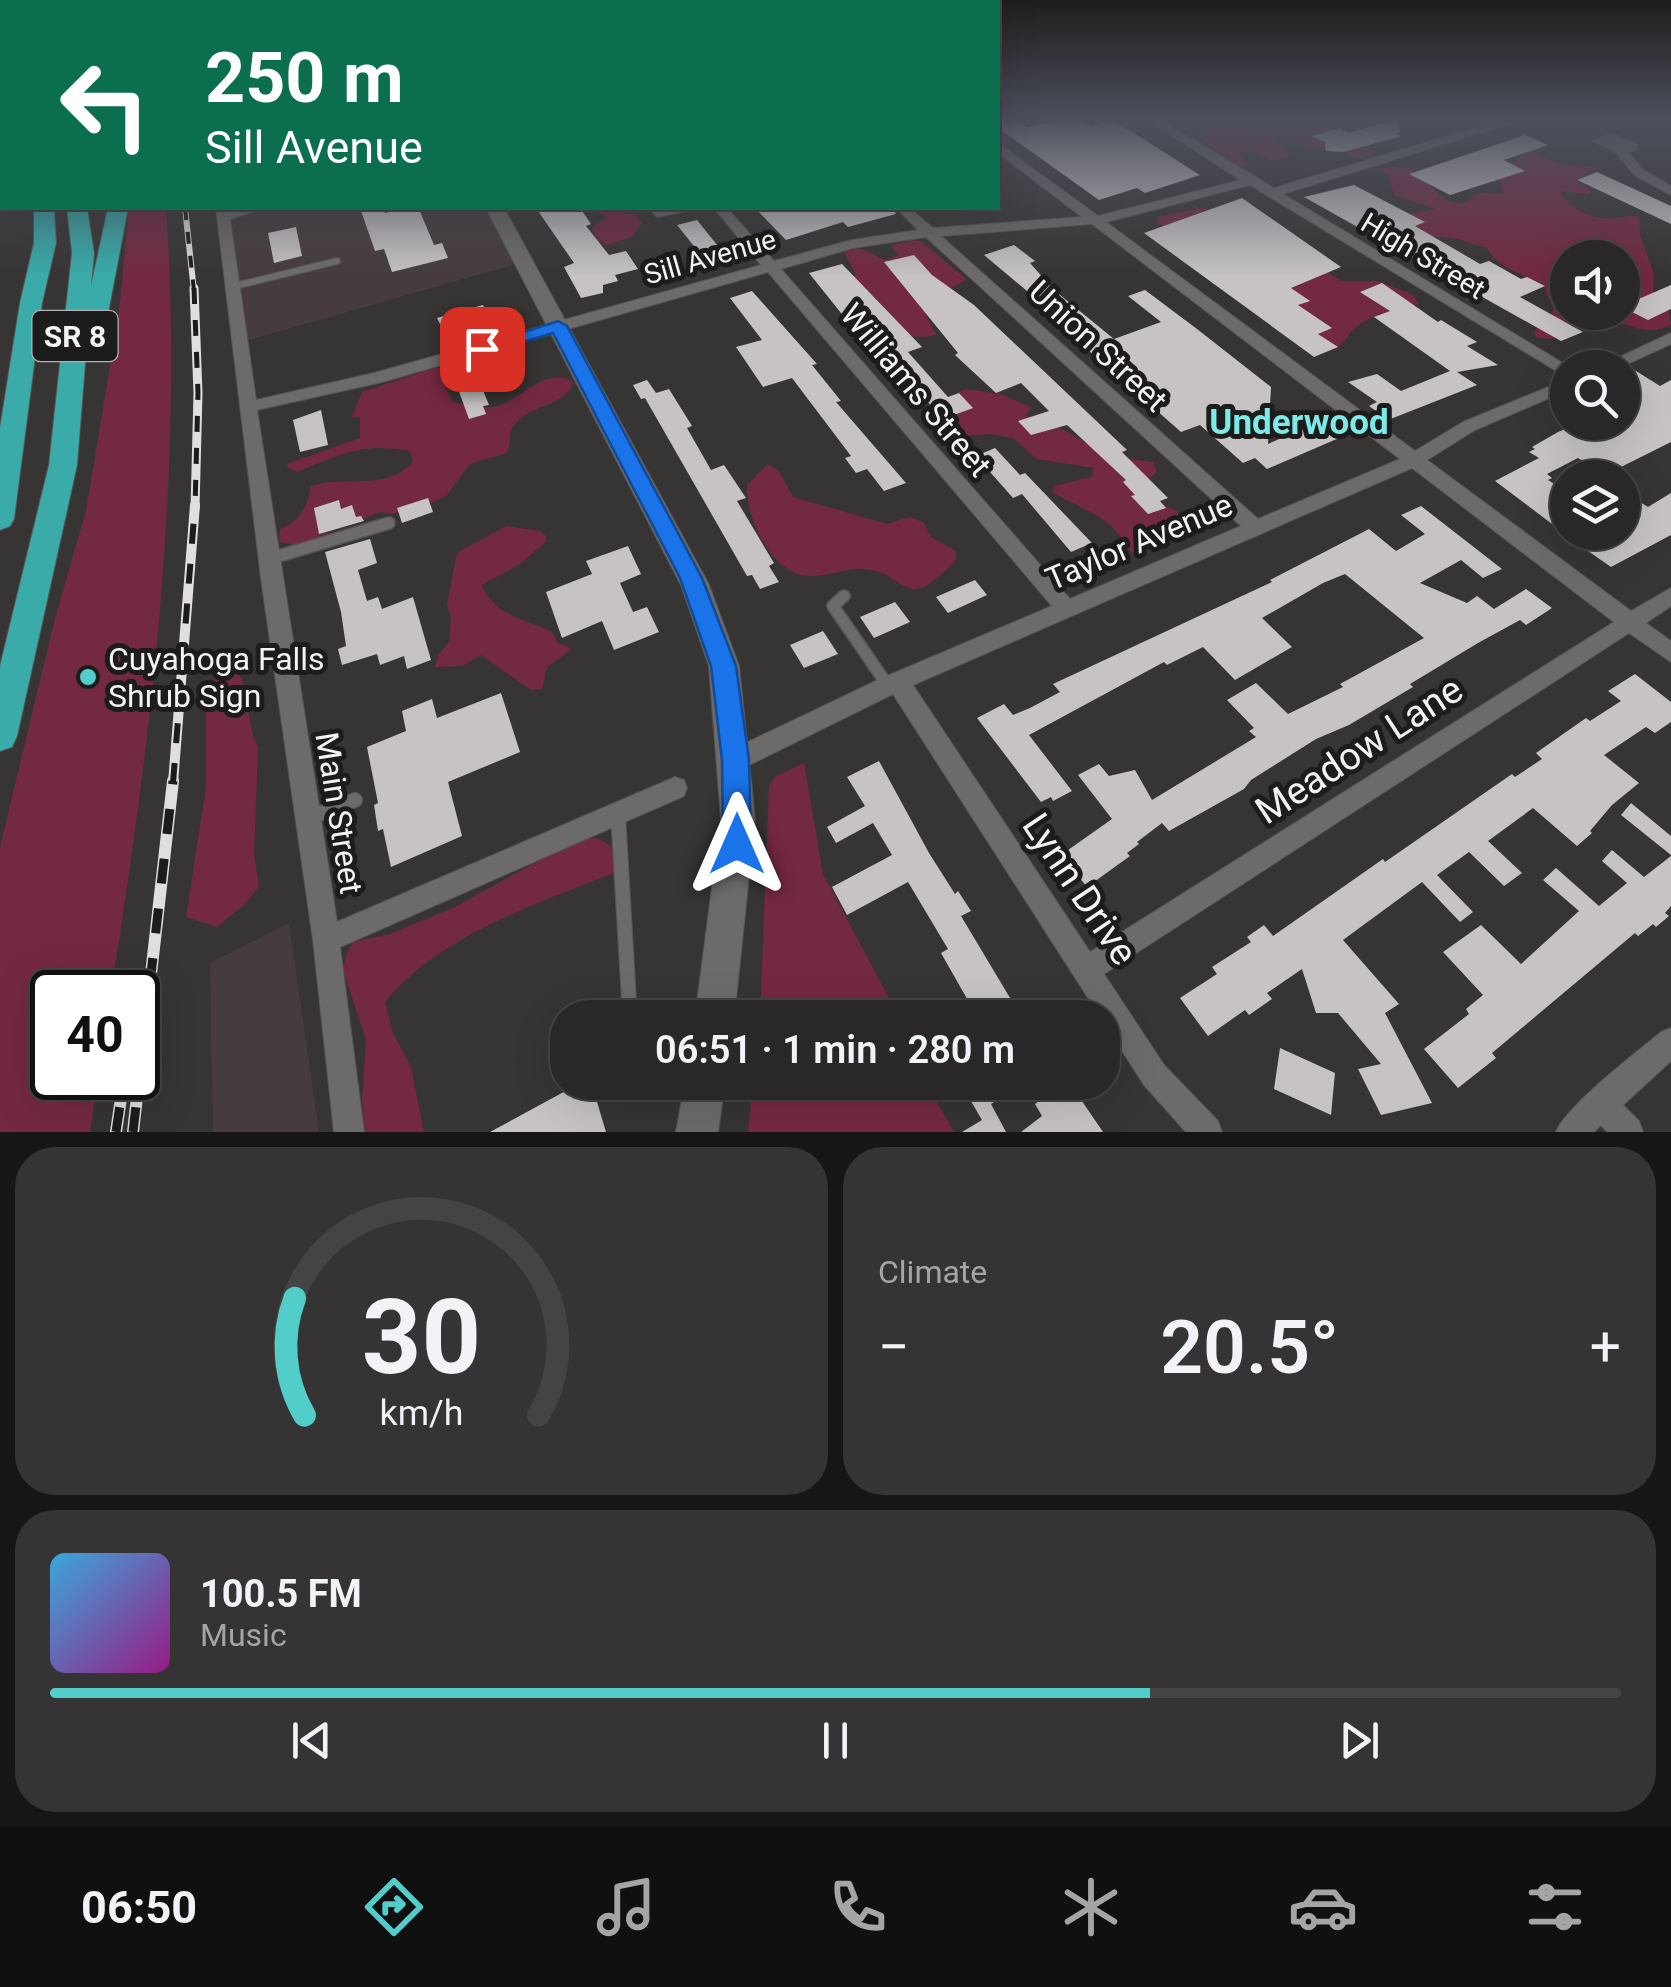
<!DOCTYPE html>
<html lang="en">
<head>
<meta charset="utf-8">
<style>
	:root { --surface:#292727; --page:#353333; --text:#f1f3f6; --muted:#a5a5a7; --line:#454444; --accent:#53cdca }
	body { margin:0; font-family:Roboto,sans-serif; background:var(--page); color:var(--text); height:100vh; display:flex; flex-direction:column; font-size:38px; white-space:nowrap }
	* { box-sizing:border-box; margin:0 }
	p { font-size:32px; color:var(--muted) }
	.icon { flex:none; width:55px; height:55px; fill:none; stroke:currentColor; stroke-width:2; stroke-linecap:round; stroke-linejoin:round }
	.map { position:relative; height:1132px; overflow:hidden }
	.details { display:flex; flex-direction:column; gap:15px; padding:15px; background:#171515; flex:1 }
	.details>* { flex:none }
	.hud { position:absolute; left:0px; top:0px; width:1000px; height:210px; box-shadow:0 10px 40px #0002,0 0 0 2px var(--line); background:#0b6e4f; color:#fff; overflow:hidden }
	.controls { position:absolute; left:1550px; top:240px; display:grid; gap:20px }
	.controls a { display:grid; place-items:center; width:90px; height:90px; border-radius:50%; background:var(--surface); box-shadow:0 10px 40px #0002,0 0 0 2px var(--line); font-size:50px }
	.speed { position:absolute; left:30px; top:970px; display:flex; gap:20px; font-size:50px; font-weight:700; text-align:center }
	.speed>* { display:grid; place-content:center; width:130px; height:130px; border-radius:50%; background:var(--surface); box-shadow:0 10px 40px #0002,0 0 0 2px var(--line); line-height:1 }
	.speed .limit { border:5px solid #111; border-radius:15px; background:#fff; color:#111 }
	.pin { position:absolute; display:grid; place-items:center; width:85px; height:85px; color:#fff; margin:-42px; border-radius:20px; box-shadow:0 5px 15px #0006 }
	.me { position:absolute; width:110px; margin:-55px; rotate:0deg; stroke-linejoin:round; filter:drop-shadow(0 0 8px #0008) }
	.turn { display:flex; align-items:center; gap:35px; height:210px; padding:0 40px; font-size:45px }
	.turn .icon { width:130px; height:130px; stroke-width:2.5 }
	.turn b { display:block; font-size:70px; line-height:85px }
	.big { font-size:75px; font-weight:600; line-height:1.1 }
	.details .widget { flex:1; display:flex; flex-direction:column; justify-content:center; gap:15px; min-width:0; padding:0 35px; border-radius:40px; background:var(--page) }
	.details .dial { align-items:center; gap:0 }
	.dial svg { height:260px; overflow:visible; fill:none; stroke:var(--line); stroke-width:7; stroke-linecap:round; text-anchor:middle }
	.dial text { fill:var(--text); stroke:none }
	.song { display:flex; align-items:center; gap:30px }
	.cover { width:120px; height:120px; border-radius:15px; background:linear-gradient(135deg,hsl(200 70% 55%),hsl(310 70% 35%)) }
	.played { height:10px; border-radius:5px; background:linear-gradient(90deg,var(--accent) 70%,var(--line) 70%) }
	.keys { display:flex; justify-content:space-around; direction:ltr }
	.heat { display:flex; justify-content:space-between; align-items:center; font-size:55px; direction:ltr }
	.details .tiles { flex:1; display:grid; gap:15px; grid-template-columns:1fr 1fr }
	.widget:last-child { grid-column:span 2 }
	.trip { position:absolute; left:550px; top:1000px; width:570px; height:100px; border-radius:40px; background:var(--surface); box-shadow:0 10px 40px #0002,0 0 0 2px var(--line); font-weight:600; line-height:100px; text-align:center }
	.tab-bar { display:flex; height:160px; justify-content:space-around; align-items:center; background:#101010; color:var(--muted) }
	.tab-bar .icon { width:70px; height:70px }
	.tab-bar .selected { color:var(--accent) }
	.tab-bar b { font-size:45px; color:var(--text) }
	.map>svg:first-child { display:block }
</style>
</head>
<body>
<div class="map">
<svg width="1671" height="1132" viewBox="0 0 1671 1132">
	<rect width="100%" height="100%" fill="#373434"/>
	<g fill="#463c3e">
		<path d="M224 208H495L523 262 238 343Z"/>
		<path d="M289 923 319 1132H213L210 963Z"/>
	</g>
	<g fill="#742942" fill-rule="evenodd">
		<path d="M1238 119H1327L1330 130 1377 153C1353 169 1340 143 1316 137L1332 149H1313L1283 134 1271 138 1290 153 1288 157 1272 161 1251 150 1239 151 1241 158 1252 166C1228 169 1211 148 1197 132Z"/>
		<path d="M1531 151 1562 164 1601 168 1575 180 1592 191 1589 194 1560 191C1569 209 1594 221 1615 218 1626 217 1628 214 1639 217L1640 235 1654 274 1653 291 1669 313 1671 325C1641 341 1616 313 1584 318 1571 333 1556 343 1536 337L1534 332 1554 310 1543 284C1524 275 1496 267 1487 248L1458 239 1412 234 1399 216 1435 209 1394 195 1389 175 1380 169 1407 165 1447 201 1463 204 1479 193 1504 194 1500 181 1475 167 1514 162ZM1568 258H1622V312H1568Z"/>
		<path d="M129 208H166C184 470 152 734 111 992H52V1078H98L90 1132H0V847L55 618 86 511 119 312Z"/>
		<path d="M561 208H616L622 213 635 214 642 223 632 237 607 245 597 240 592 228 607 217 593 209 572 215Z"/>
		<path d="M1200 208 1219 211 1342 281H1379L1413 295 1419 304C1399 310 1372 314 1356 327 1347 334 1345 344 1334 350L1195 241 1158 223V217Z"/>
		<path d="M911 240 921 241 966 279C950 291 935 292 923 308L936 335C901 343 897 324 879 302 873 294 856 286 846 279L856 275 844 252C859 242 870 254 885 260L899 255 891 246Z"/>
		<path d="M457 367 446 387 452 402C464 403 481 408 493 407 522 402 542 365 574 382 563 408 532 404 516 423 507 432 512 443 507 453L470 464 446 496 425 506 392 514 381 512 296 545 279 542 280 529C300 521 308 507 311 486 344 475 389 492 413 461L410 451C360 442 341 455 297 472L288 468 287 464 360 438V417H352L362 392 435 368Z"/>
		<path d="M966 389 1000 394 1031 407 1026 415 1068 432 1108 456 1153 462 1157 472 1147 481 1155 500 1185 516 1197 528 1185 539 1176 537 1166 524 1147 535 1139 553 1130 552C1111 515 1088 513 1054 493V486L1091 477 1094 468 1037 459 1013 438 991 434 936 438 932 426 959 392Z"/>
		<path d="M768 464 779 471 793 497 887 524 910 517 923 522 931 537 956 551V560C901 618 911 572 862 569 843 568 818 580 800 575 768 566 745 514 747 485Z"/>
		<path d="M506 526 540 531 546 536V542L520 564 482 585C495 617 524 618 552 632L558 643 572 649 547 667 542 689 531 690 481 655 462 666 435 667 439 654 449 642 451 617 447 605 457 553Z"/>
		<path d="M239 673C250 697 246 723 258 747L254 855 259 886 245 904 217 927 186 917 206 787V692L217 677Z"/>
		<path d="M804 763 823 874 899 1017H760L769 786 775 777Z"/>
		<path d="M596 838 610 845 615 859 614 873C539 902 436 938 385 1002L393 1033 411 1067 424 1132H365L362 1099 366 1040 343 970 346 955 353 942 390 934 455 907 578 839Z"/>
		<path d="M753 1083H926L954 1132H748Z"/>
	</g>
	<g fill="#c7c3c4">
		<path d="M998 119H1014L1027 128 1064 119H1081L1091 126 1113 120 1200 175 1145 193 1137 188 1099 200 998 128Z"/>
		<path d="M1396 119 1400 132 1396 134 1402 136 1343 152 1326 151 1325 142 1311 136 1340 128 1349 133Z"/>
		<path d="M1525 135 1548 145 1504 160 1525 171 1450 195 1409 174Z"/>
		<path d="M1597 172 1671 206V224L1577 180Z"/>
		<path d="M1354 185 1425 222 1415 226 1480 264 1489 261 1521 279 1527 277 1545 286 1520 297 1583 332 1561 341 1304 197Z"/>
		<path d="M1242 198 1341 267 1291 288 1310 301 1298 305 1332 328 1318 334 1338 347 1314 357 1144 233Z"/>
		<path d="M360 208H383L385 213 408 208 419 209 434 245 442 243 448 258 392 272 384 249 375 251Z"/>
		<path d="M536 208H580L591 224 586 226 609 255 626 251 638 269 615 275 618 281 603 285V293L581 298 564 267 574 263Z"/>
		<path d="M755 208H892L896 214 848 227 843 222 786 240Z"/>
		<path d="M697 220 726 256 706 261 677 225Z"/>
		<path d="M296 227 302 256 274 263 268 233Z"/>
		<path d="M1014 245 1035 261 1030 263 1054 290 1114 339 1161 322 1128 296 1145 290 1197 329 1271 387 1268 444 1325 419 1346 435 1267 469 1255 458 1243 463 1200 425 1181 432 1071 335 1077 333 984 255Z"/>
		<path d="M914 255 932 275 974 305 1127 450 1122 452 1168 498 1160 501 1166 508 1148 514 1131 496 1135 495 1123 482 1126 480 1067 425 1031 435 1018 421 1049 411 1021 383 996 393 955 355 958 353 884 262Z"/>
		<path d="M842 264 922 347 908 352 948 397 959 393 973 408 943 419 864 331 858 332 845 318 809 273Z"/>
		<path d="M1382 283 1438 322 1441 320 1477 342 1467 346 1498 365 1457 372 1477 385 1388 420 1369 406 1377 402 1348 382 1377 374 1401 391 1450 371 1374 317 1390 311 1360 292Z"/>
		<path d="M1671 285V309L1648 320 1622 307V289L1641 298Z"/>
		<path d="M752 291 817 364 812 365 841 401 836 402 906 483 884 491 867 469 856 473 845 458 851 456 792 378 763 387 736 347 762 340 730 298Z"/>
		<path d="M483 305 492 323 446 336 437 318Z"/>
		<path d="M1636 371 1660 386 1671 380V442L1605 475 1578 458 1547 474 1552 478 1548 480 1568 493V536L1495 481 1539 458 1529 452 1535 449 1532 447 1558 432 1582 422H1622V377Z"/>
		<path d="M470 373 478 378 489 405 483 406 486 414 469 419 454 378Z"/>
		<path d="M647 380 656 393 669 389 692 426 687 428 711 470 724 465 746 498 737 501 774 563 769 566 779 582 760 589 752 575 747 576 645 398 641 399 633 385Z"/>
		<path d="M321 410 328 445 300 452 293 420Z"/>
		<path d="M995 448 1020 475 1025 473 1092 543 1071 552 1022 494 1013 498 976 456Z"/>
		<path d="M1622 491 1648 507 1671 493V535L1611 567 1588 551 1600 543 1594 532H1622Z"/>
		<path d="M428 498 433 512 402 523 397 508Z"/>
		<path d="M339 500 341 509 352 505 356 517 361 516 364 521 319 534 314 508Z"/>
		<path d="M1421 506 1502 569 1483 578 1461 560 1420 583 1467 603 1477 596 1494 609 1526 589 1552 608 1526 625 1520 620 1478 643 1410 684 1413 687 1349 725 1316 739 1251 780 1244 789 1169 831 1162 823 1137 842 1139 844 1127 853 1130 856 1087 887 1061 855 1112 819 1078 775 1099 764 1109 776 1135 770 1152 800 1256 737 1249 731 1254 728 1227 700 1256 683 1288 714 1343 687 1340 684 1424 638 1345 574 1323 583 1262 618 1292 647 1235 680 1203 647 1167 665 1164 662 1029 735 1072 791 1053 801 1051 797 1041 802 977 718 1004 704 1013 715 1030 708 1060 692 1053 684 1272 582 1270 580 1369 529 1396 551 1425 534 1401 515Z"/>
		<path d="M370 539 377 563 358 570 367 601 378 597 382 609 413 597 431 660 407 669 404 656 380 665 377 654 342 665 338 649 346 646 341 612 325 552Z"/>
		<path d="M628 546 641 574 620 583 633 612 647 607 659 632 614 650 602 621 562 638 546 592 592 574 586 561Z"/>
		<path d="M975 580 987 595 948 613 936 597Z"/>
		<path d="M895 602 910 622 874 638 860 617Z"/>
		<path d="M823 631 838 654 804 668 790 645Z"/>
		<path d="M1635 674 1671 702V722L1655 733 1646 727 1604 755 1639 783 1612 805 1590 831 1592 833 1577 846 1533 808 1488 841 1522 873 1504 886 1469 852 1437 875 1473 912 1460 922 1422 882 1343 940 1399 1004 1385 1013 1432 1103 1381 1115 1358 1069 1381 1064 1338 1013H1316L1302 969 1267 993 1272 999 1249 1015 1245 1010 1208 1036 1180 998 1217 974 1212 967 1251 942 1247 937 1264 925 1273 936 1383 859 1385 862 1512 774 1515 777 1542 759 1536 753 1586 718 1590 721 1621 701 1608 691Z"/>
		<path d="M501 693 520 752 448 782 462 836 391 867 383 829 378 831 374 805 378 803 367 747 406 731 402 711 432 699 437 718Z"/>
		<path d="M879 761 929 853 955 894 958 891 971 911 961 916 1022 1018H978L941 953 948 949 908 882 847 915 832 887 892 855 873 823 836 843 827 827 865 806 847 777Z"/>
		<path d="M1631 803 1671 836V855L1621 815Z"/>
		<path d="M1612 850 1644 877 1671 856V906L1665 913 1669 916 1656 927 1653 924 1638 936 1635 933 1492 1053 1496 1058 1458 1088 1424 1049 1469 1014 1466 1009 1483 995 1443 952 1481 925 1521 964 1579 911 1543 880 1556 868 1599 906 1627 883 1602 861Z"/>
		<path d="M1280 1048 1335 1073 1331 1115 1274 1089Z"/>
		<path d="M582 1082H591L606 1132H490Z"/>
		<path d="M977 1082H995L1003 1096 991 1104 1006 1132H962L982 1120 965 1091Z"/>
		<path d="M1064 1082H1069L1103 1132H1021L1042 1116 1035 1104Z"/>
	</g>
	<g fill="none" stroke-linecap="round" stroke-linejoin="round">
		<defs>
			<g id="lane-far2">
				<path d="M653 208 658 214 685 208"/>
				<path d="M231 287 337 261"/>
			</g>
			<g id="lane-far1">
				<path d="M269 559 389 523"/>
				<path d="M844 596 833 606 888 686"/>
			</g>
			<g id="lane">
				<path d="M618 814 630 1018"/>
				<path d="M311 817 355 800"/>
			</g>
			<g id="street">
				<path d="M1145 119H1159L1274 188 1504 119H1513V123L1283 194 1571 368H1568V378L1250 185 1106 222 1415 451 1463 422 1568 379V390L1475 430 1427 460 1631 611 1671 588V606L1646 623 1671 641V662L1629 633 1104 974 1164 1065 1218 1121 1222 1132H1186L1144 1085 893 694 743 768 735 771 727 768 723 760 727 752 880 679 1052 606 768 272 382 382 257 410 337 922 675 777 684 780 687 788 684 796 340 947 364 1132H334L313 940 261 578 216 208H228L229 211 264 208 230 219 256 400 374 373 761 265 714 208H727L774 261 852 240 918 230 896 208H909L933 228 1082 217 998 153V143L1098 216 1241 180ZM1092 224 1400 459 1258 519 941 236ZM926 237 1241 526 1070 599 781 269 853 248ZM1412 468 1614 622 1090 952 913 685Z"/>
				<path d="M1612 133 1637 144V150L1628 152 1642 169 1671 186V195L1634 175 1617 153 1593 141Z"/>
				<path d="M1671 333V344L1619 368H1596Z"/>
				<path d="M1671 1028V1061L1623 1105 1639 1121 1643 1132H1607L1601 1125 1594 1132H1556C1567 1105 1635 1054 1661 1032Z"/>
			</g>
			<g id="secondary">
				<path d="M486 208H504L709 585 739 666 755 819 734 1018H695L721 819 709 666 681 585Z"/>
				<path d="M685 1082H725L718 1132H676Z"/>
			</g>
			<g id="highway">
				<path d="M0 152 2 153V169L0 168Z"/>
				<path d="M34 208H54L56 243 42 303 14 519 10 526 0 530V428L20 303 34 243Z"/>
				<path d="M67 208H87L94 253 91 286 108 208H128L102 345 98 350 86 351 77 465 17 736 12 747 0 751V666L49 465 72 253Z"/>
			</g>
		</defs>
		<use href="#lane-far2" stroke="#565454" stroke-width="8"/>
		<use href="#lane-far1" stroke="#565454" stroke-width="14"/>
		<use href="#lane" stroke="#565454" stroke-width="16"/>
		<use href="#street" stroke="#565454" stroke-width="2"/>
		<use href="#secondary" stroke="#565454" stroke-width="2"/>
		<use href="#highway" stroke="#565454" stroke-width="2"/>
		<use href="#lane-far2" stroke="#6d6a6a" stroke-width="6"/>
		<use href="#lane-far1" stroke="#6d6a6a" stroke-width="11"/>
		<use href="#lane" stroke="#6d6a6a" stroke-width="14"/>
		<use href="#street" fill="#6d6a6a" fill-rule="evenodd"/>
		<use href="#secondary" fill="#6d6a6a" fill-rule="evenodd"/>
		<use href="#highway" fill="#3aaba9" fill-rule="evenodd"/>
		<defs>
			<path id="rail-far3" d="M185 208 194 291"/>
			<path id="rail-far2" d="M194 288 198 393 195 508"/>
			<path id="rail-far1" d="M173 783 195 505"/>
			<g id="rail">
				<path d="M116 1132 124 1078"/>
				<path d="M133 1132 173 781"/>
			</g>
		</defs>
		<use href="#rail-far3" stroke="#e1dede" stroke-width="6"/>
		<use href="#rail-far2" stroke="#e1dede" stroke-width="9"/>
		<use href="#rail-far1" stroke="#e1dede" stroke-width="10"/>
		<use href="#rail" stroke="#e1dede" stroke-width="12"/>
		<use href="#rail-far3" stroke="#1d1c1c" stroke-width="4" stroke-dasharray="12" stroke-linecap="butt"/>
		<use href="#rail-far2" stroke="#1d1c1c" stroke-width="5" stroke-dasharray="16" stroke-linecap="butt"/>
		<use href="#rail-far1" stroke="#1d1c1c" stroke-width="6" stroke-dasharray="20" stroke-linecap="butt"/>
		<use href="#rail" stroke="#1d1c1c" stroke-width="9" stroke-dasharray="25" stroke-linecap="butt"/>
	</g>
	<linearGradient id="sky" x2="0" y2="1"><stop stop-color="#1e1d1d"/><stop offset="0.43" stop-color="#4d505c"/><stop offset="1" stop-color="#4d505c" stop-opacity="0"/></linearGradient>
	<rect width="1671" height="277" fill="url(#sky)"/>
	<path fill="#1a73e8" stroke="#114b97" stroke-width="2.5" d="M558 321 567 326 702 578 736 666 749 760 751 844 747 853 737 858 727 853 723 844 722 760 711 666 680 578 553 333 482 354 472 349Z"/>
	<circle fill="#53cdca" stroke="#1d1c1c" stroke-width="4" cx="88" cy="677" r="10"/>
	<g text-anchor="middle" dominant-baseline="central" stroke-width="10" stroke-linejoin="round" paint-order="stroke">
		<g font-size="28" fill="#f4f2f2" stroke="#1d1c1c">
			<text transform="translate(1423 256) rotate(31)">High Street</text>
			<text transform="translate(710 257) rotate(-16)">Sill Avenue</text>
		</g>
		<rect fill="#1d1c1c" stroke="#b4b2b2" stroke-width="2.5" x="32.5" y="311" width="85" height="50" rx="8"/>
		<g font-size="30" font-weight="bold" fill="#f4f2f2">
			<text x="75" y="336">SR 8</text>
		</g>
		<g font-size="32" fill="#f4f2f2" stroke="#1d1c1c">
			<text transform="translate(1098 346) rotate(43)">Union Street</text>
			<text transform="translate(916 390) rotate(50)">Williams Street</text>
			<text transform="translate(1139 542) rotate(-23)">Taylor Avenue</text>
			<text transform="translate(339 813) rotate(81)">Main Street</text>
		</g>
		<g font-size="32" fill="#f4f2f2" stroke="#1d1c1c" text-anchor="start">
			<text x="108" y="659">Cuyahoga Falls<tspan x="108" dy="37">Shrub Sign</tspan></text>
		</g>
		<g font-size="35" font-weight="bold" fill="#7eeae7" stroke="#1d1c1c">
			<text x="1299" y="422">Underwood</text>
		</g>
		<g font-size="38" fill="#f4f2f2" stroke="#1d1c1c">
			<text transform="translate(1359 750) rotate(-33)">Meadow Lane</text>
			<text transform="translate(1080 889) rotate(56)">Lynn Drive</text>
		</g>
	</g>
</svg>
<div class="controls">
<a><svg class="icon" aria-label="sound" viewBox="0 0 24 24"><path d="M4 9h4l5-4v14l-5-4H4zM17 9q2 3 0 6"/></svg></a>
<a><svg class="icon" aria-label="search" viewBox="0 0 24 24"><circle cx="10" cy="10" r="6"/><path d="M15 15l6 6"/></svg></a>
<a><svg class="icon" aria-label="layers" viewBox="0 0 24 24"><path d="M12 4l9 5-9 5-9-5zM3 14l9 5 9-5"/></svg></a>
</div>
<div class="speed"><div class="limit">40</div></div>
<div class="pin" style="left:482px;top:349px;background:#d93025"><svg class="icon" aria-label="arrive" viewBox="0 0 24 24"><path d="M6 21V4h12l-3 4 3 4H6"/></svg></div>
<svg class="me" style="left:737px;top:844px" viewBox="-20 -20 40 40"><path d="M0-17L14 15 0 8-14 15z" fill="#1a73e8" stroke="#fff" stroke-width="4"/></svg>
<div class="trip">06:51 · 1 min · 280 m</div>
<div class="hud">
<div class="turn"><svg class="icon" aria-label="left" viewBox="0 0 24 24"><path d="M17 20v-9H6M10 6l-5 5 5 5"/></svg><div><b>250 m</b>Sill Avenue</div></div>
</div>
</div>
<section class="details">
<div class="tiles">
<div class="widget dial"><svg viewBox="0 0 100 80">
<path d="M14 69A42 42 0 1 1 86 69"/>
<path d="M14 69A42 42 0 0 1 11 33" stroke="#53cdca"/>
<text x="50" y="56" font-size="32" font-weight="700">30</text>
<text x="50" y="72" font-size="11">km/h</text>
</svg></div>
<div class="widget"><p>Climate</p>
<div class="heat"><a>−</a><b class="big">20.5°</b><a>+</a></div>
</div>
<div class="widget">
<div class="song"><i class="cover"></i><div><b>100.5 FM</b><p>Music</p></div></div>
<div class="played"></div>
<div class="keys"><svg class="icon" aria-label="previous" viewBox="0 0 24 24"><path d="M18 5L8 12l10 7zM5 5v14"/></svg><svg class="icon" aria-label="pause" viewBox="0 0 24 24"><path d="M8 5v14M16 5v14"/></svg><svg class="icon" aria-label="next" viewBox="0 0 24 24"><path d="M6 5l10 7-10 7zM19 5v14"/></svg></div>
</div>
</div>
</section>
<nav class="tab-bar">
<b>06:50</b>
<svg class="icon selected" aria-label="directions" viewBox="0 0 24 24"><path d="M12 3l9 9-9 9-9-9zM9 14v-3h6M13 9l2 2-2 2"/></svg>
<svg class="icon" aria-label="music" viewBox="0 0 24 24"><path d="M9 18V5l10-2v13"/><circle cx="6" cy="18" r="3"/><circle cx="16" cy="16" r="3"/></svg>
<svg class="icon" aria-label="phone" viewBox="0 0 24 24"><path d="M5 4h4l2 5-3 2q2 4 5 5l2-3 5 2v4C11 20 4 13 5 4z"/></svg>
<svg class="icon" aria-label="climate" viewBox="0 0 24 24"><path d="M12 3v18M4 7l16 10M4 17L20 7"/></svg>
<svg class="icon" aria-label="car" viewBox="0 0 24 24"><path d="M5 17H2v-5l4-1 3-4h7l3 4 3 1v5h-3M9 17h6M6 11h13"/><circle cx="7" cy="17" r="2"/><circle cx="17" cy="17" r="2"/></svg>
<svg class="icon" aria-label="filters" viewBox="0 0 24 24"><path d="M4 7h16M4 17h16"/><circle cx="9" cy="7" r="2"/><circle cx="15" cy="17" r="2"/></svg>
</nav>
</body>
</html>
